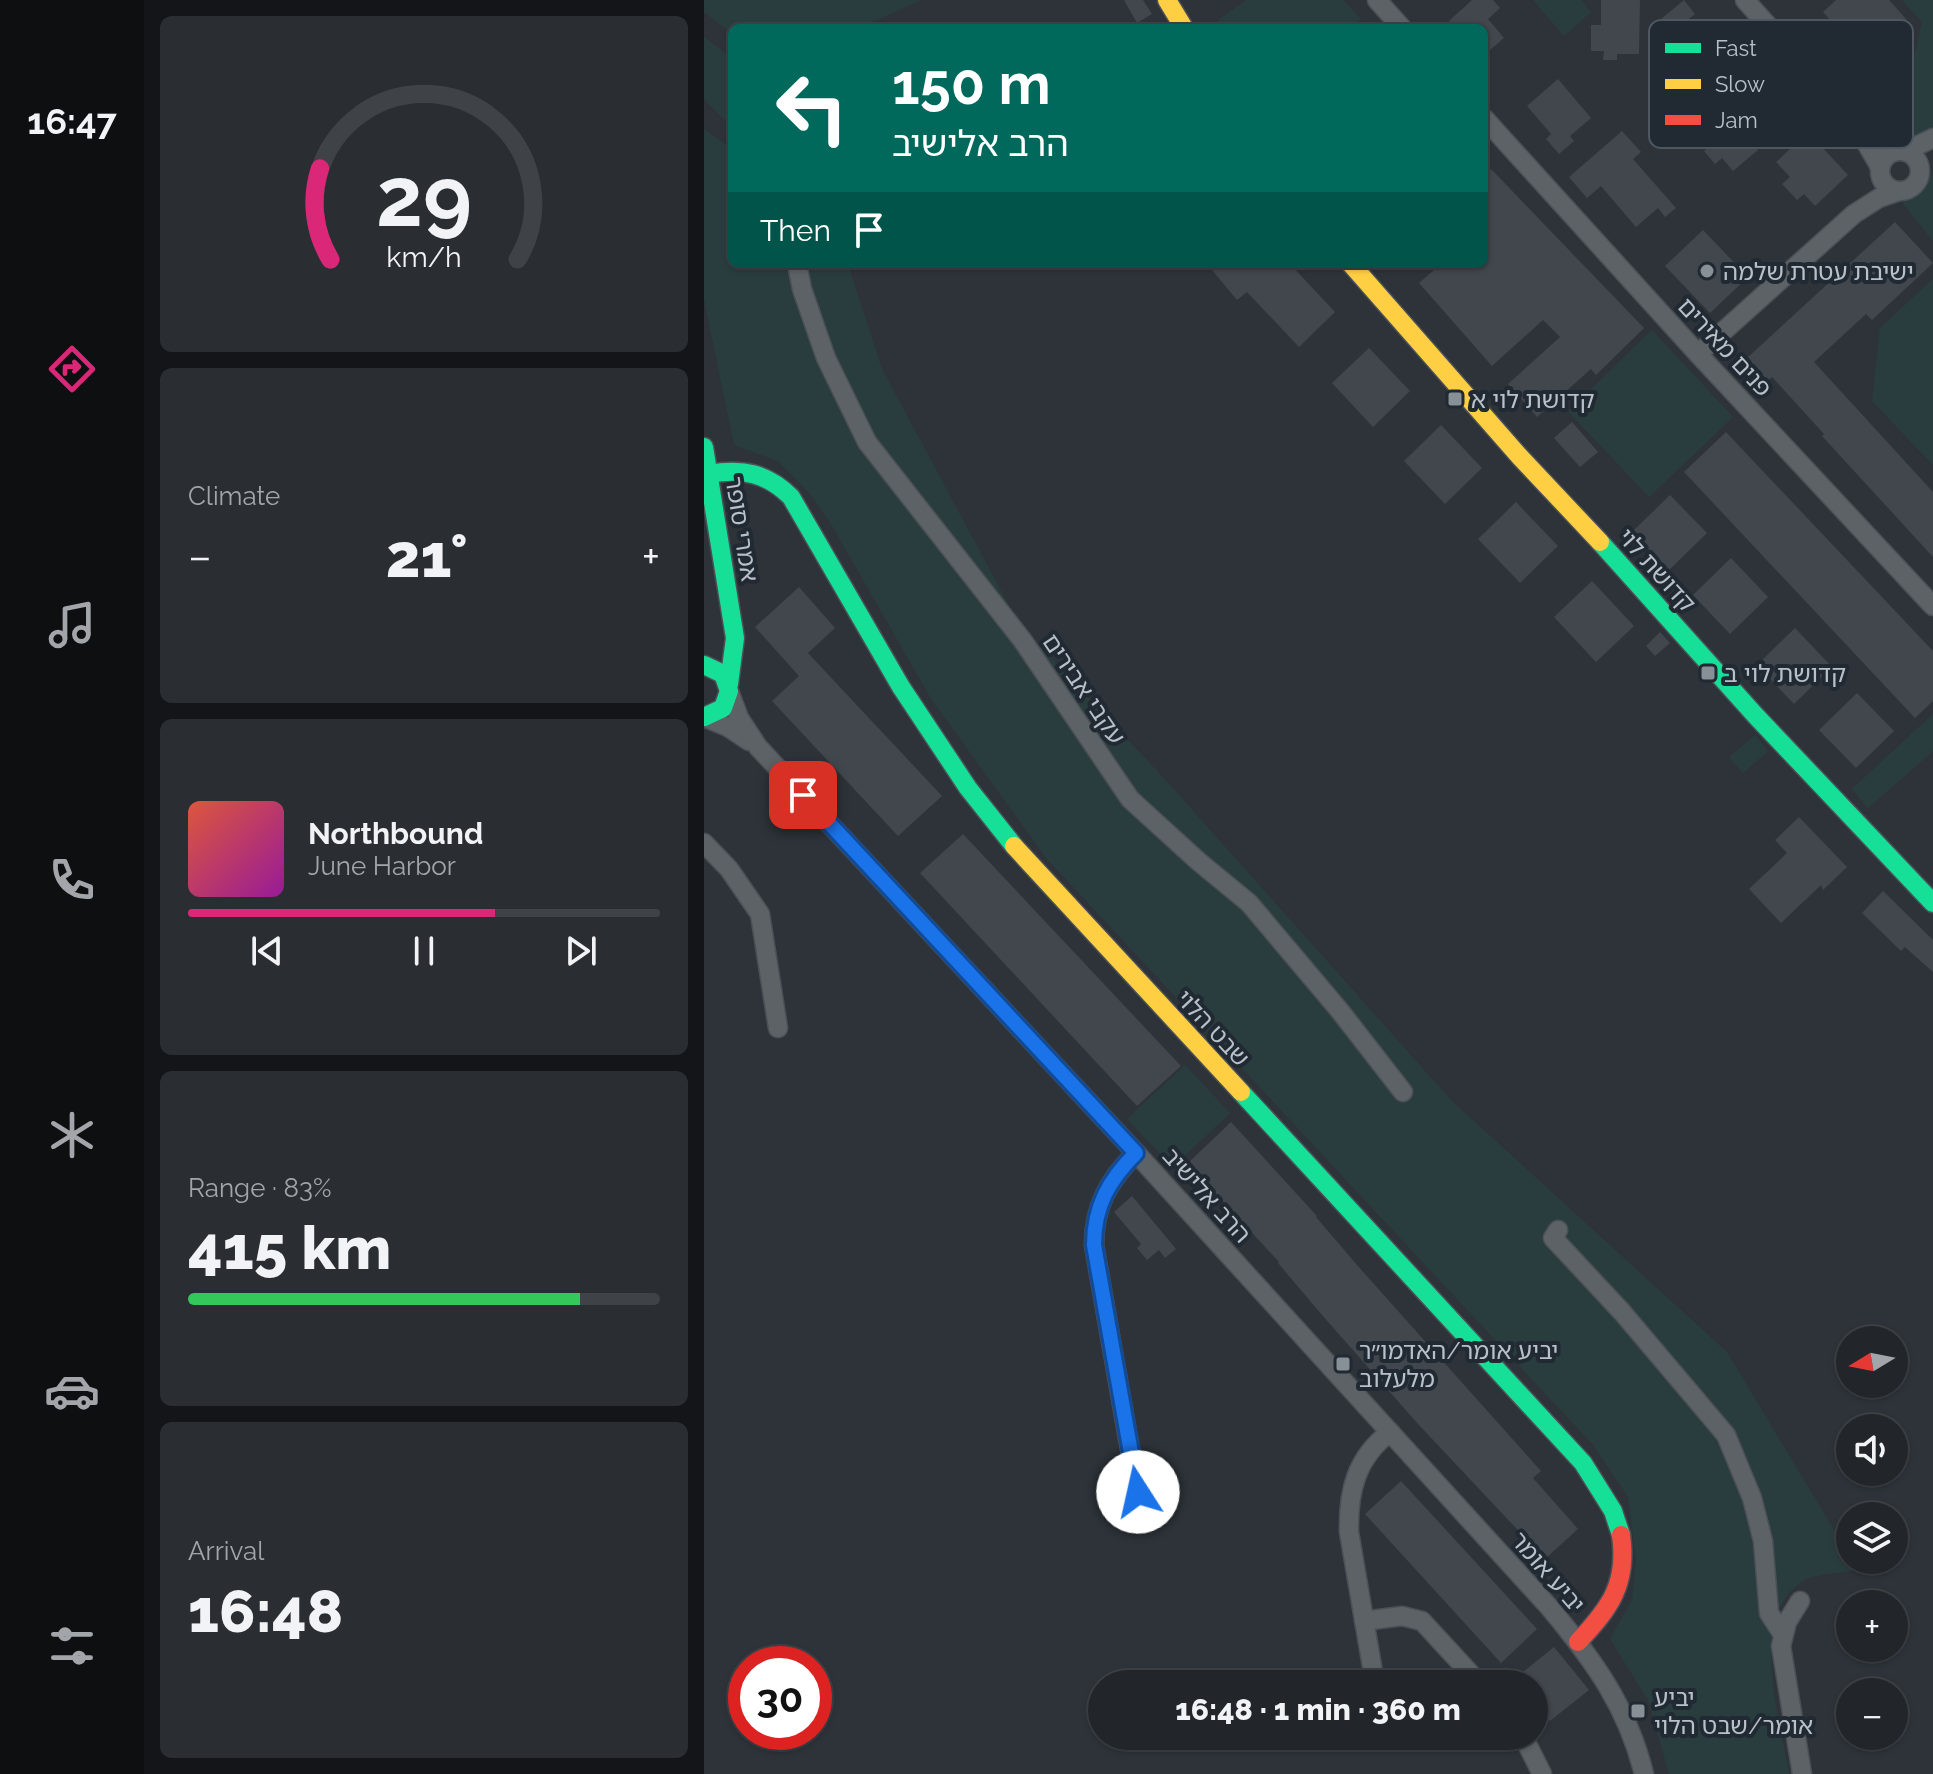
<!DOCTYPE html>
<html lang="en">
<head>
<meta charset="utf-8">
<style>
	:root { --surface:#22262b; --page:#2a2e33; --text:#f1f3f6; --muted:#a2a5a9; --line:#3f4347; --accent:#db2777 }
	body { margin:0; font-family:Raleway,"Noto Sans Hebrew",sans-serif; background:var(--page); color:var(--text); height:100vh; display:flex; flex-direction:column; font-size:30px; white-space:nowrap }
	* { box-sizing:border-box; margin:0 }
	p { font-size:26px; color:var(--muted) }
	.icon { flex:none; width:44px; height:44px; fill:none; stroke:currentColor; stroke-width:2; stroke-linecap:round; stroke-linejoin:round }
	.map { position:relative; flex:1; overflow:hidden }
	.details { display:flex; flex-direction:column; gap:16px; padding:16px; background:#131518; width:560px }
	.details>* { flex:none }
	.banner { position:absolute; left:24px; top:24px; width:760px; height:244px; border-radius:12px; box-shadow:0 2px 6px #0004,0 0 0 2px var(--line); background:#00695c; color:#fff; overflow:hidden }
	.needle { width:52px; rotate:260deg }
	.buttons { position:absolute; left:1132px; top:1326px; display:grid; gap:16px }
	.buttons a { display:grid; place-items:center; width:72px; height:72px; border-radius:50%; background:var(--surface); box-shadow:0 2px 6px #0004,0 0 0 2px var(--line); font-size:40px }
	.speed { position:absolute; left:24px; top:1646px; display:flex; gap:16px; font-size:40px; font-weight:700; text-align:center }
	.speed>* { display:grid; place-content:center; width:104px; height:104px; border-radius:50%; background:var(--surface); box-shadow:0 2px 6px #0004,0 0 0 2px var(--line); line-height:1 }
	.speed .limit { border:12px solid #d22; background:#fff; color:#111 }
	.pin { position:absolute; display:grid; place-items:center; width:68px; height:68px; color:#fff; margin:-34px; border-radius:16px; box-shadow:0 4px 12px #0006 }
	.me { position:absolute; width:88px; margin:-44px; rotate:350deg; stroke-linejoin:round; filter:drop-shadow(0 0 6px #0008) }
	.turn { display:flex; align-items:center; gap:28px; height:168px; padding:0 32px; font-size:36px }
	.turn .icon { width:104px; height:104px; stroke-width:2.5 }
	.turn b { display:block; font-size:56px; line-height:68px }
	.then { display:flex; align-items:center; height:76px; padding:0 32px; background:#0003; gap:16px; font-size:30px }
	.big { font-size:60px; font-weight:800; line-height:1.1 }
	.details .tile { flex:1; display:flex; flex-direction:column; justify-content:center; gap:12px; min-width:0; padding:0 28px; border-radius:12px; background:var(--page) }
	.details .dial { align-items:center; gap:0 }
	.dial svg { height:208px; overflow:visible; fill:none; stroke:var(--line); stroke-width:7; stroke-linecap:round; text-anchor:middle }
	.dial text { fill:var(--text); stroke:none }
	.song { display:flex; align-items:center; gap:24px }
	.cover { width:96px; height:96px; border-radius:12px; background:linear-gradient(135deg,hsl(10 70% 55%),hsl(300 70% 35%)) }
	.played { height:8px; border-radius:4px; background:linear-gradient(90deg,var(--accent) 65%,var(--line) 65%) }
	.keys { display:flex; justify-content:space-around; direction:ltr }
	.heat { display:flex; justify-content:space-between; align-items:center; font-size:44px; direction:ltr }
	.charge { height:12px; border-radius:6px; background:linear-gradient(90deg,#34c759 83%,var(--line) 0) }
	.trip { position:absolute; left:384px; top:1670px; width:460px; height:80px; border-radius:40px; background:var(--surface); box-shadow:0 2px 6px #0004,0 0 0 2px var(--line); font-weight:800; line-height:80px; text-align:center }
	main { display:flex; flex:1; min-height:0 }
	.tabs { display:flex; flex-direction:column; width:144px; justify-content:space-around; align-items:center; background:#0e0f11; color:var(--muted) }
	.tabs .icon { width:56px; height:56px }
	.tabs .on { color:var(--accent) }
	.tabs b { font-size:36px; color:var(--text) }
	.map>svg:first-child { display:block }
</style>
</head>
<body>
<main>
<nav class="tabs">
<b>16:47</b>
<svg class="icon on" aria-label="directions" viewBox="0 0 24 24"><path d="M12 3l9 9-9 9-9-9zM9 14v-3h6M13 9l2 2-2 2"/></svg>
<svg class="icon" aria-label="music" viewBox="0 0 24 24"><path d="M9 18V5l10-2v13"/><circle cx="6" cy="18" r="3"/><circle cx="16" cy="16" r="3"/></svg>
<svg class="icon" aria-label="phone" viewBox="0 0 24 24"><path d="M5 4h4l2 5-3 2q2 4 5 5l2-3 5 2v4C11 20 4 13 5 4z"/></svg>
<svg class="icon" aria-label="climate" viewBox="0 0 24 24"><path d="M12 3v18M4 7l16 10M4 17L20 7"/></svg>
<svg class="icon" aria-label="car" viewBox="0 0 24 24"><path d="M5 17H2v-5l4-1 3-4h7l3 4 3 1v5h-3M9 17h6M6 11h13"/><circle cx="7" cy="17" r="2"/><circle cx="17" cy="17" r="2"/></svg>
<svg class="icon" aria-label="filters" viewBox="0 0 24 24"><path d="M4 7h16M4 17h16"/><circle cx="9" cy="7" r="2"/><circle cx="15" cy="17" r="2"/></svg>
</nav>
<section class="details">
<div class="tile dial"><svg viewBox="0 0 100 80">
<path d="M14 69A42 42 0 1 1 86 69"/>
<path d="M14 69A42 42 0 0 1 10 34" stroke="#db2777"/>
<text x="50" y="56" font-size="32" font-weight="700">29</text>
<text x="50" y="72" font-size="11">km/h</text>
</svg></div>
<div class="tile"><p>Climate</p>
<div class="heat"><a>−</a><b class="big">21°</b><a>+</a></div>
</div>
<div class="tile">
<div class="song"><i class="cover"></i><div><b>Northbound</b><p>June Harbor</p></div></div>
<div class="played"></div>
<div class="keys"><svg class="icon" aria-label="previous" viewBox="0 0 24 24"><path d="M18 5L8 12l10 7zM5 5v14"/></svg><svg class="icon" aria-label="pause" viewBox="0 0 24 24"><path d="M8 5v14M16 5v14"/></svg><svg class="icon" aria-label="next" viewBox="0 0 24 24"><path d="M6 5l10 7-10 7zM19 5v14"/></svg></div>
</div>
<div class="tile"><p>Range · 83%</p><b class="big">415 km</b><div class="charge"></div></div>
<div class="tile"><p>Arrival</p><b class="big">16:48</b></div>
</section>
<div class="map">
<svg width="1229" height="1774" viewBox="0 0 1229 1774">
	<rect width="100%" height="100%" fill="#2d3339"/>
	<g fill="#2a3d3e">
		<path d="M0 0H217L156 28H28V34L0 12Z"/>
		<path d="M542 0H639L657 19 646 28H503Z"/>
		<path d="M829 0H877L887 12 860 36Z"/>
		<path d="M1198 0H1229V128C1198 154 1183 135 1161 112L1208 66 1218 22Z"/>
		<path d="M0 37 28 58V128L0 99Z"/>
		<path d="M0 129 28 149V264H144L178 369 315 624 458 776 747 1100 1023 1352 1154 1570C1138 1573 1113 1573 1099 1581 1043 1616 1076 1719 1085 1774H965L944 1700 906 1639 928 1600 932 1561 924 1497 889 1445 342 858 226 697 127 524 107 495 74 461 30 445 0 299Z"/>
		<path d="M1229 172V241L1197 201 1217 192Z"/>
		<path d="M1229 279V465L1168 401 1176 328Z"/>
		<path d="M948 330 1029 417 945 497 864 411Z"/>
		<path d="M1229 714V751L1164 808 1148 789Z"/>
		<path d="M1051 735 1064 751 1039 773 1025 757Z"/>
		<path d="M481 1065 526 1113 469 1167 423 1119Z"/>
	</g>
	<g fill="#42474e">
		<path d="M420 0H439L448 14 433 23Z"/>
		<path d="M768 0H789L796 8 784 19 800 38 780 55V28H752L745 21Z"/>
		<path d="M897 0H936L935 54H913V60H899L900 51H887V25H897Z"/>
		<path d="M980 0 991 14 961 38 951 24Z"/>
		<path d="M1132 0H1185L1203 20 1161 58 1119 12Z"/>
		<path d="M854 79 887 118 866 136 870 141 855 154 842 139 847 134 823 106Z"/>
		<path d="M1032 110 1052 135 1045 141 1054 150 1029 171 1018 158 1011 164 1000 151 1008 144 1001 136Z"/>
		<path d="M918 131 937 152 929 159 972 208 961 217 954 208 932 227 897 186 883 198 865 177Z"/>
		<path d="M1104 132 1144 175 1111 206 1100 194 1093 200 1078 184 1086 177 1072 162Z"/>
		<path d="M787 169 940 328 892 375 887 369 833 417 804 384 856 337 839 320 788 366 715 283 737 264H780V176Z"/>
		<path d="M1191 222 1229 263 1168 320 1162 314 1110 362 1229 492V557L1118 436 1120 434 1068 377 1064 381 1043 358Z"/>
		<path d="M999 230 1044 277 1006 313 961 266Z"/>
		<path d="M503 264H586L631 312 595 347 543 292 533 300Z"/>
		<path d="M665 348 706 391 669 427 628 383Z"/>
		<path d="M868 422 894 452 876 467 850 438Z"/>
		<path d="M737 425 778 468 741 504 700 461Z"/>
		<path d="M1022 432 1229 651V701L1211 718 980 472Z"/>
		<path d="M966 495 1003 533 965 570 928 532Z"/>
		<path d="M812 502 854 546 816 583 774 539Z"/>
		<path d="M1027 558 1064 597 1026 634 989 595Z"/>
		<path d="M888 581 930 626 892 662 850 617Z"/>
		<path d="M95 587 131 628 104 653 238 796 194 836 68 701 95 676 51 627Z"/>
		<path d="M1091 628 1128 667 1090 704 1053 665Z"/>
		<path d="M956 632 966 643 951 656 942 646Z"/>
		<path d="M1153 693 1190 731 1152 768 1115 730Z"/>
		<path d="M1095 817 1143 867 1119 890 1117 885 1077 923 1045 889 1083 853 1071 840Z"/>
		<path d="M259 834 477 1066 433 1106 216 873Z"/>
		<path d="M1179 891 1229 940V972L1201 947 1197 951 1158 913Z"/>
		<path d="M527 1122 613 1216 612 1217 653 1265 837 1471 829 1478 874 1529 841 1559 714 1424 618 1315 574 1263 575 1262 484 1163Z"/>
		<path d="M428 1196 472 1249 461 1258 455 1250 443 1260 433 1248 437 1244 410 1212Z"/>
		<path d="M697 1481 833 1629 797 1663 661 1514Z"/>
		<path d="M850 1647 885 1690 846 1721 830 1701V1684H804Z"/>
	</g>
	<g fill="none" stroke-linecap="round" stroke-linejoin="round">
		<defs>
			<g id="street">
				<path d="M673 0 698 28"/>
				<path d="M1041 0 1150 122 1176 167"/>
				<path d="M780 118 994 354 1229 606"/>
				<circle cx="1196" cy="171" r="20"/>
				<path d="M1202 151 1229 138"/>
				<path d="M93 264 98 289 122 358 163 442 319 641 426 799 494 861 545 903 636 1011 699 1092"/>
				<path d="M994 354 1150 214 1175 198 1195 191"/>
				<path d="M26 694 35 718 54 747 432 1153 846 1608C890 1661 923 1706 940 1774"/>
				<path d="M0 717 24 727 45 741"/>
				<path d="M0 843 25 869 56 914 74 1028"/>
				<path d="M432 1153C405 1180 390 1206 390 1245L439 1523"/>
				<path d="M854 1230 849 1238 918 1312 1022 1435 1048 1498 1059 1541 1065 1613 1078 1633"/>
				<path d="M1096 1601 1083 1622 1077 1646 1098 1774"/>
				<path d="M660 1621 698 1616 718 1621 776 1684"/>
				<path d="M671 1684 645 1532C644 1491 652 1458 686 1432"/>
				<path d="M819 1736 838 1774"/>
			</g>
			<g id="fast">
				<path d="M0 447 31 638 25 684"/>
				<path d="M5 474C38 468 63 473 87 497L197 687 264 788 310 846"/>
				<path d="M896 542 1051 715 1229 903"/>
				<path d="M0 665 19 674 25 691 19 708 0 717"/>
				<path d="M537 1092 879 1463 909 1511 917 1535"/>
			</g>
			<g id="slow">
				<path d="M463 0 480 28"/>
				<path d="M647 264 816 457 896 542"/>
				<path d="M310 846 537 1092"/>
			</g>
			<path id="jam" d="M874 1642C906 1608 924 1584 917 1535"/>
		</defs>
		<use href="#street" stroke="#4b5056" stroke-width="21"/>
		<use href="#fast" stroke="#4b5056" stroke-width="21"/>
		<use href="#slow" stroke="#4b5056" stroke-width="21"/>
		<use href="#jam" stroke="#4b5056" stroke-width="21"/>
		<use href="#street" stroke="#5d6267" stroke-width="18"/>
		<use href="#fast" stroke="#16e098" stroke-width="18"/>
		<use href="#slow" stroke="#ffcf43" stroke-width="18"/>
		<use href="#jam" stroke="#f24e42" stroke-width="18"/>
	</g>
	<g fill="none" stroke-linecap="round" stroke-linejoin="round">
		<defs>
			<path id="route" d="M99 795 432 1153C405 1180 390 1206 390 1245L434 1492"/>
		</defs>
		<use href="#route" stroke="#114b97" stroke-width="20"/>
		<use href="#route" stroke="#1a73e8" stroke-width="14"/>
	</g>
	<g fill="#878f97" stroke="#212a33" stroke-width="3">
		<circle cx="1003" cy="271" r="8"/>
		<rect x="743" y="391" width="16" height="16" rx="4"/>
		<rect x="996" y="665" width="16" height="16" rx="4"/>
		<rect x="631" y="1356" width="16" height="16" rx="4"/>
		<rect x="926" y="1703" width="16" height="16" rx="4"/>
	</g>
	<g text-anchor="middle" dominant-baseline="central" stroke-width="8" stroke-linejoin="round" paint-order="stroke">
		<g font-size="24" fill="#b8c0c9" stroke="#212a33" text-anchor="start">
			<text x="1019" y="271">ישיבת עטרת שלמה</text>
			<text x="767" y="399">קדושת לוי א</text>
			<text x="1020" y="673">קדושת לוי ב</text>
			<text x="655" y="1350">יביע אומר/האדמו״ר<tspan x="655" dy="28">מלעלוב</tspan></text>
			<text x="950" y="1697">יביע<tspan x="950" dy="28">אומר/שבט הלוי</tspan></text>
		</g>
		<g font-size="24" fill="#b8c0c9" stroke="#212a33">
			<text transform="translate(1021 347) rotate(47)">פנים מאירים</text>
			<text transform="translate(38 529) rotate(81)">אמרי סופר</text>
			<text transform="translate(953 570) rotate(48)">קדושת לוי</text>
			<text transform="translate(380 689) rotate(56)">עקבי אבירים</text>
			<text transform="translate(509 1028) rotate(47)">שבט הלוי</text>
			<text transform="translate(503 1195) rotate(48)">הרב אלישיב</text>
			<text transform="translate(844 1572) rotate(49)">יביע אומר</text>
		</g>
	</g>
	<rect x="945" y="20" width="264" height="128" rx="12" fill="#212a33" stroke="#4e5760" stroke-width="2"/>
	<rect x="961" y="43" width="36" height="10" fill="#16e098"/>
	<rect x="961" y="79" width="36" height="10" fill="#ffcf43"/>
	<rect x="961" y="115" width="36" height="10" fill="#f24e42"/>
	<g font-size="22" fill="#b8c0c9">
		<text x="1011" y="56">Fast</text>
		<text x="1011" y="92">Slow</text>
		<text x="1011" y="128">Jam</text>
	</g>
</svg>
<div class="buttons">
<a><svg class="needle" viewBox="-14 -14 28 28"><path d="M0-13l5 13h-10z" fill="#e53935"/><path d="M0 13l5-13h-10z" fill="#a2a5a9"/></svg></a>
<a><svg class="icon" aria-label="sound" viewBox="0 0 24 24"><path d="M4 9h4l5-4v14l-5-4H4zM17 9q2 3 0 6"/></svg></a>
<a><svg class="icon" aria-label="layers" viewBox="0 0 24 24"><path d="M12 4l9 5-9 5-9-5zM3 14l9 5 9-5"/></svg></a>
<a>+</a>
<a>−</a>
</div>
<div class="speed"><div class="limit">30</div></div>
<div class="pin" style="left:99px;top:795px;background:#d93025"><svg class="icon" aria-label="arrive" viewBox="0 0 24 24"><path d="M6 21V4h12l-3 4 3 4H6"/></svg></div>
<svg class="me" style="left:434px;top:1492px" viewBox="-20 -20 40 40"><circle r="19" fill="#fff"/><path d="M0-13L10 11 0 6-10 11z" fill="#1a73e8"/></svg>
<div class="trip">16:48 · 1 min · 360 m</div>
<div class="banner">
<div class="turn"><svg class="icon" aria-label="left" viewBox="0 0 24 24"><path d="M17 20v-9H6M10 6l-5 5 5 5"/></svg><div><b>150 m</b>הרב אלישיב</div></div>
<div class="then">Then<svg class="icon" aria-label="arrive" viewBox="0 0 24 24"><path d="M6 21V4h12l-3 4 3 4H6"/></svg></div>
</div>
</div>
</main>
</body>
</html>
